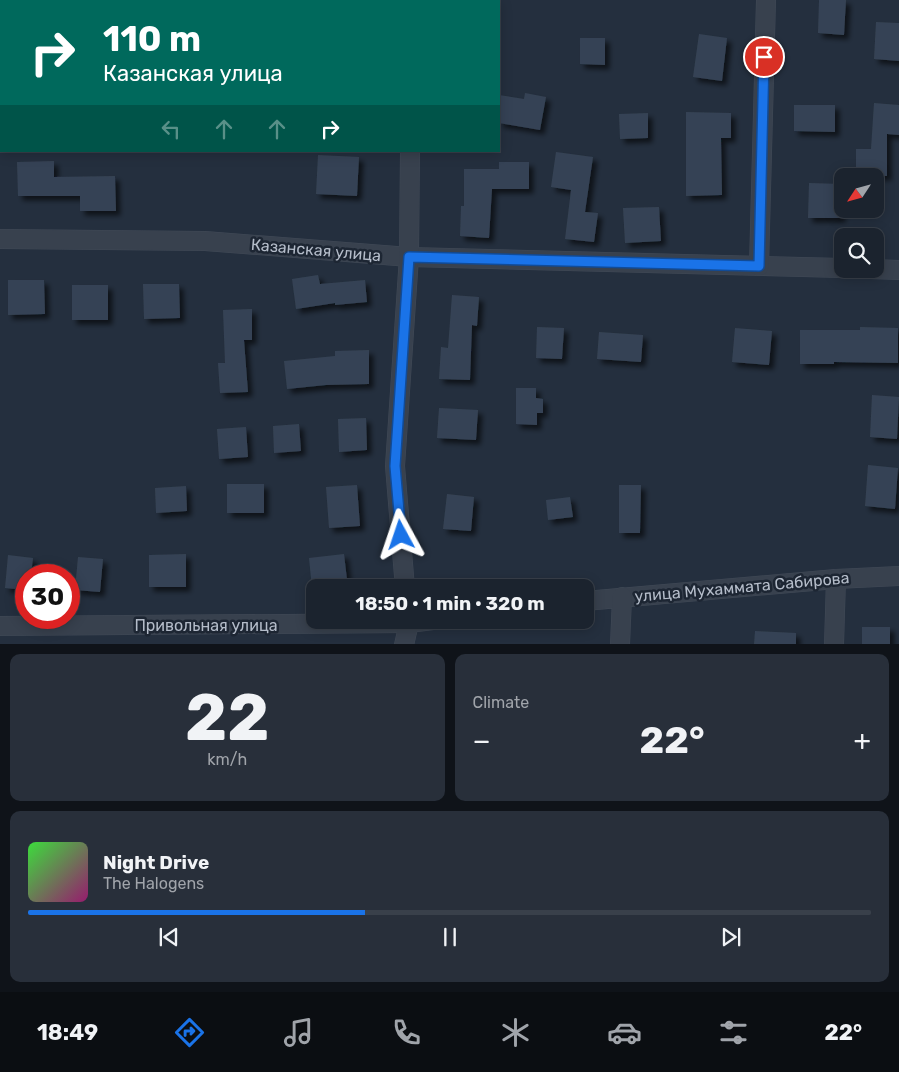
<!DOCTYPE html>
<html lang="en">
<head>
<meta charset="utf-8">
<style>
	:root { --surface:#1b232e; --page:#282f3a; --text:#f1f3f6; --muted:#a0a4aa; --line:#39404a; --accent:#1a73e8 }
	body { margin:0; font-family:Rubik,sans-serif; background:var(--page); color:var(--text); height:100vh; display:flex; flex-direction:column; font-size:19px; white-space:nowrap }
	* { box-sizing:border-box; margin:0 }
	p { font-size:16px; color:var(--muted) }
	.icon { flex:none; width:28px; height:28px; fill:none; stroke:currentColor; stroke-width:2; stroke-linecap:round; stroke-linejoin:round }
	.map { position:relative; height:644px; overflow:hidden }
	.sheet { display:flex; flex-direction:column; gap:10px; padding:10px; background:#0f1319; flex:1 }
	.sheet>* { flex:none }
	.guide { position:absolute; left:0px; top:0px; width:500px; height:152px; box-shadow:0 2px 12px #0003,0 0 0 1px var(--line); background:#00695c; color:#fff; overflow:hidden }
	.needle { width:32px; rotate:234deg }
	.tools { position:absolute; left:834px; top:168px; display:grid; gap:10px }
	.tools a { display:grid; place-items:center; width:50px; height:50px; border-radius:10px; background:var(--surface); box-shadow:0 2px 12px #0003,0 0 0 1px var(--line); font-size:25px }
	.speed { position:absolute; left:15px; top:564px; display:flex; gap:10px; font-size:25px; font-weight:700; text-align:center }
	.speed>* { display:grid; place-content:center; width:65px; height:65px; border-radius:50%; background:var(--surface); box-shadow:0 2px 12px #0003,0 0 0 1px var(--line); line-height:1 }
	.speed .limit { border:8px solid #d22; background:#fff; color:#111 }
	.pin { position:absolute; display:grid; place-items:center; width:42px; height:42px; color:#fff; margin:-21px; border:2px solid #fff; border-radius:50%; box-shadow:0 1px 5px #0007 }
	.me { position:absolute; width:55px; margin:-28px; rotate:355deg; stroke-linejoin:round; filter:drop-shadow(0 0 4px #0008) }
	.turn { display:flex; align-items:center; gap:18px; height:105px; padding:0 20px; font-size:22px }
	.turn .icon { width:65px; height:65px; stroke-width:2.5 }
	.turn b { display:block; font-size:35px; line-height:42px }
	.lanes { display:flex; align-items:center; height:48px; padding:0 20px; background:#0003; justify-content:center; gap:25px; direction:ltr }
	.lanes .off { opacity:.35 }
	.big { font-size:38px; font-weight:700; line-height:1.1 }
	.sheet .widget { flex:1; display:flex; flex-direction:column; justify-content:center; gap:8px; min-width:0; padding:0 18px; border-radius:10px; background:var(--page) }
	.sheet .dial { align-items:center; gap:0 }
	.dial b { font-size:65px; line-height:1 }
	.song { display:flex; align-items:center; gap:15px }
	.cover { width:60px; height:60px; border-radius:8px; background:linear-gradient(135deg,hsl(120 70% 55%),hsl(320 70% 35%)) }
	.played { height:5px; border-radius:2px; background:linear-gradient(90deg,var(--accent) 40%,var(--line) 40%) }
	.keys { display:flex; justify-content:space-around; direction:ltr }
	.heat { display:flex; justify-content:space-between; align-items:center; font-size:28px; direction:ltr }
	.sheet .tiles { flex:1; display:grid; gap:10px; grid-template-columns:1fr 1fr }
	.widget:last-child { grid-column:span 2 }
	.trip { position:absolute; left:306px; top:579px; width:288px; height:50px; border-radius:10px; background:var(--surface); box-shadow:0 2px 12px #0003,0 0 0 1px var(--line); font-weight:700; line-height:50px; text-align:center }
	.tab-bar { display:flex; height:80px; justify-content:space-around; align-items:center; background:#0b0e12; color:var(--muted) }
	.tab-bar .icon { width:35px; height:35px }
	.tab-bar .active { color:var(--accent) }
	.tab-bar b { font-size:22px; color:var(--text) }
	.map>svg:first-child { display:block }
</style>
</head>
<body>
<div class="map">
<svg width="899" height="645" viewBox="0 0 899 645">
	<defs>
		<filter id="shadow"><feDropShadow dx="4.5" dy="4.5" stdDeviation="2.5" flood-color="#0009"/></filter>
	</defs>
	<rect width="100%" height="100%" fill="#242f3e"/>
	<g fill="#364354" filter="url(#shadow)">
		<path d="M819 0H846L844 35 818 33Z"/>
		<path d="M876 22 899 23V61L874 59Z"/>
		<path d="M699 34 727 38 722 81 693 77Z"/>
		<path d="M580 38H605V65L580 64Z"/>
		<path d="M525 93 546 97 540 130 499 123V95L524 99Z"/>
		<path d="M874 103 899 105V135L887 134V176H856V149H871Z"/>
		<path d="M794 105H835V132L794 131Z"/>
		<path d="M686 112 731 113V138H721L722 195 686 196Z"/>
		<path d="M648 113V138L620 139 619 114Z"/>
		<path d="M556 152 593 157 585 212 598 213 594 242 565 239 571 190 551 187Z"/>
		<path d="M318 155 359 157 357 196 316 194Z"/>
		<path d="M54 161V177L115 176 116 211H80V196H18L17 162Z"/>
		<path d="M499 162H529V189H492L489 238 460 236 461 206H464V169H499Z"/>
		<path d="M809 183 842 184 841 218H808Z"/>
		<path d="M659 207 661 241 625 243 623 208Z"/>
		<path d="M318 275 320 284 365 280 367 302 335 305V303L296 309 292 279Z"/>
		<path d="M8 280H44L45 314 8 315Z"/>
		<path d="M143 284H179L180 318 144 319Z"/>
		<rect x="72" y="285" width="36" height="35"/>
		<path d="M452 295 479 297 477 326 472 325 470 380 439 379 441 347 448 348Z"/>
		<path d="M252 309V340H244L248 392 220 393 218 363H225L223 310Z"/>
		<path d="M537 327 564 328 562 359 536 358Z"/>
		<path d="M860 327 898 328V363L834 362V364H800V330H860Z"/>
		<path d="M735 328 772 331 769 365 732 362Z"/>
		<path d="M599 332 643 335 641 362 597 359Z"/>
		<path d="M369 350V384L326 385 287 389 284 361 335 356V351Z"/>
		<path d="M516 388H536V398L543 399V413H537V425L516 424Z"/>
		<path d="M872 395 899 397 897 439 870 437Z"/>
		<path d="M439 408 478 410 476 440 437 438Z"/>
		<path d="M366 418 367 450 339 452 338 419Z"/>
		<path d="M299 424 301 451 274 453 273 426Z"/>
		<path d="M246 427 248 457 219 459 217 429Z"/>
		<path d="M868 465 898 468 895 509 865 506Z"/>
		<rect x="227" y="484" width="37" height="29"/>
		<path d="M357 485 360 526 329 528 326 487Z"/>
		<path d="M619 485H641L640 533H619Z"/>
		<path d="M186 486 187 511 156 513 155 488Z"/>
		<path d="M447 494 474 497 471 531 443 529Z"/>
		<path d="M570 497 573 517 548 520 546 500Z"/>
		<path d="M186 554V587H149V555Z"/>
		<path d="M344 554 348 588H312L309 558Z"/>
		<path d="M8 555 33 558 31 575H26V590L5 588Z"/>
		<path d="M78 557 103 559 100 592 75 590Z"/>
		<rect x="862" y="627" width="28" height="18"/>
		<path d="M755 631 796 633V645H754Z"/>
	</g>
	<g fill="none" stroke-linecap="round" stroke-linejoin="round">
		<defs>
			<g id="minor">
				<path d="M412 1V0"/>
				<path d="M0 239 205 241 409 257 842 268"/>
				<path d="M759 266 766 0"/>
				<path d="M870 269 899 270"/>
				<path d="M405 588 395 466 409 257 410 151"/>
				<path d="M585 601 836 579 899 576"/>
				<path d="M0 626 409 623 408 620"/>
				<path d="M404 645 409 623 433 620"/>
				<path d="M620 645 622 597"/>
				<path d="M834 645 836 579"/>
			</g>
		</defs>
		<use href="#minor" stroke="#414a57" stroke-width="20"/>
		<use href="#minor" stroke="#38414e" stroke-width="19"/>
	</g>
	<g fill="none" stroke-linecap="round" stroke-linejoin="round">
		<defs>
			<path id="route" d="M401 535 395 466 409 257 759 266 764 57"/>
		</defs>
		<use href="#route" stroke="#114b97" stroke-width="12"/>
		<use href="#route" stroke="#1a73e8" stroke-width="9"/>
	</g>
	<g text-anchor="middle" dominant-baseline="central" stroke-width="5" stroke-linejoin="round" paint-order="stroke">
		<g font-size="16" fill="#b4bcc9" stroke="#1d2633">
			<text transform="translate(316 250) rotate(5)">Казанская улица</text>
			<text transform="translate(742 587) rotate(-5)">улица Мухаммата Сабирова</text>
			<text x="206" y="625">Привольная улица</text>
		</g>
	</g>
</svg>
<div class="tools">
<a><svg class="needle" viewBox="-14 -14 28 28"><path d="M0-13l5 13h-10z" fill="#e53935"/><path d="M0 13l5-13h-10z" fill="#a0a4aa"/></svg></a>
<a><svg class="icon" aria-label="search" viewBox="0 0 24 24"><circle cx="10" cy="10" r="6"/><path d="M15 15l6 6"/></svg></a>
</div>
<div class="speed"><div class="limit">30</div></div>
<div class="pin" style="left:764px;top:57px;background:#d93025"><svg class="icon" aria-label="arrive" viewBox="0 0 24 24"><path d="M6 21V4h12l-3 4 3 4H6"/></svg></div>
<svg class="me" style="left:401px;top:535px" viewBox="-20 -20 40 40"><path d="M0-17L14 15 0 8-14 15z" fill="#1a73e8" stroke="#fff" stroke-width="4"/></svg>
<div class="trip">18:50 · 1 min · 320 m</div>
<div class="guide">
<div class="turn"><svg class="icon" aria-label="right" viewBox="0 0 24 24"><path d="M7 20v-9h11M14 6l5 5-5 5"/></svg><div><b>110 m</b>Казанская улица</div></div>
<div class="lanes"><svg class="icon off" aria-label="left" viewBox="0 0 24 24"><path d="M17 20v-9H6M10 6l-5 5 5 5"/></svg><svg class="icon off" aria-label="ahead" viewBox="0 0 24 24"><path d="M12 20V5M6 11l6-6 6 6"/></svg><svg class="icon off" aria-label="ahead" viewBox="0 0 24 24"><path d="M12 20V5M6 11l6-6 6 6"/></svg><svg class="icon" aria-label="right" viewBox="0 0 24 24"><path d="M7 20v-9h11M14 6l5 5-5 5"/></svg></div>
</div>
</div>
<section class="sheet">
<div class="tiles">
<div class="widget dial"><b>22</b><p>km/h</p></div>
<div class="widget"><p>Climate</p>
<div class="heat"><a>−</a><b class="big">22°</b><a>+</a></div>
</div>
<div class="widget">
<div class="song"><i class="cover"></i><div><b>Night Drive</b><p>The Halogens</p></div></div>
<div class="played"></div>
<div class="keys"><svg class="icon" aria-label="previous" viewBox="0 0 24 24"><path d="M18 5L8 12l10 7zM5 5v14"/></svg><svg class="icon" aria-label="pause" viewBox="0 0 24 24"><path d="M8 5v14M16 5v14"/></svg><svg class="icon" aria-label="next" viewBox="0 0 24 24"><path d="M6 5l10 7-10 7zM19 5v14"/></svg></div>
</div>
</div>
</section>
<nav class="tab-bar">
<b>18:49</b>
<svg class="icon active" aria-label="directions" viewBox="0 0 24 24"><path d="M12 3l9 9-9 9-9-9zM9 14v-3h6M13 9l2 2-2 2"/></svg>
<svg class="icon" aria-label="music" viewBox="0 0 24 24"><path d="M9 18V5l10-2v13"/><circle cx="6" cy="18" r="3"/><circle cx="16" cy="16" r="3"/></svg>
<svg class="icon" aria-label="phone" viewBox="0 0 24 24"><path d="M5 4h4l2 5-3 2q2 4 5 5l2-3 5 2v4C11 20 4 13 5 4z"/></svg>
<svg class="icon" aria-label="climate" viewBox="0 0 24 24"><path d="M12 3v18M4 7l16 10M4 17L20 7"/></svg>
<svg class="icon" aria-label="car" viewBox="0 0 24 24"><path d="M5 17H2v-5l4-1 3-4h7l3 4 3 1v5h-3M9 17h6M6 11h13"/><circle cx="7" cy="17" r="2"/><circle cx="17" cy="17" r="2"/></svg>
<svg class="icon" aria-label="filters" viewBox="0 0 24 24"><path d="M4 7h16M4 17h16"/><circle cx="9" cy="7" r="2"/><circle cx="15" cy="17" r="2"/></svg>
<b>22°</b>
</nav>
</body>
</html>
